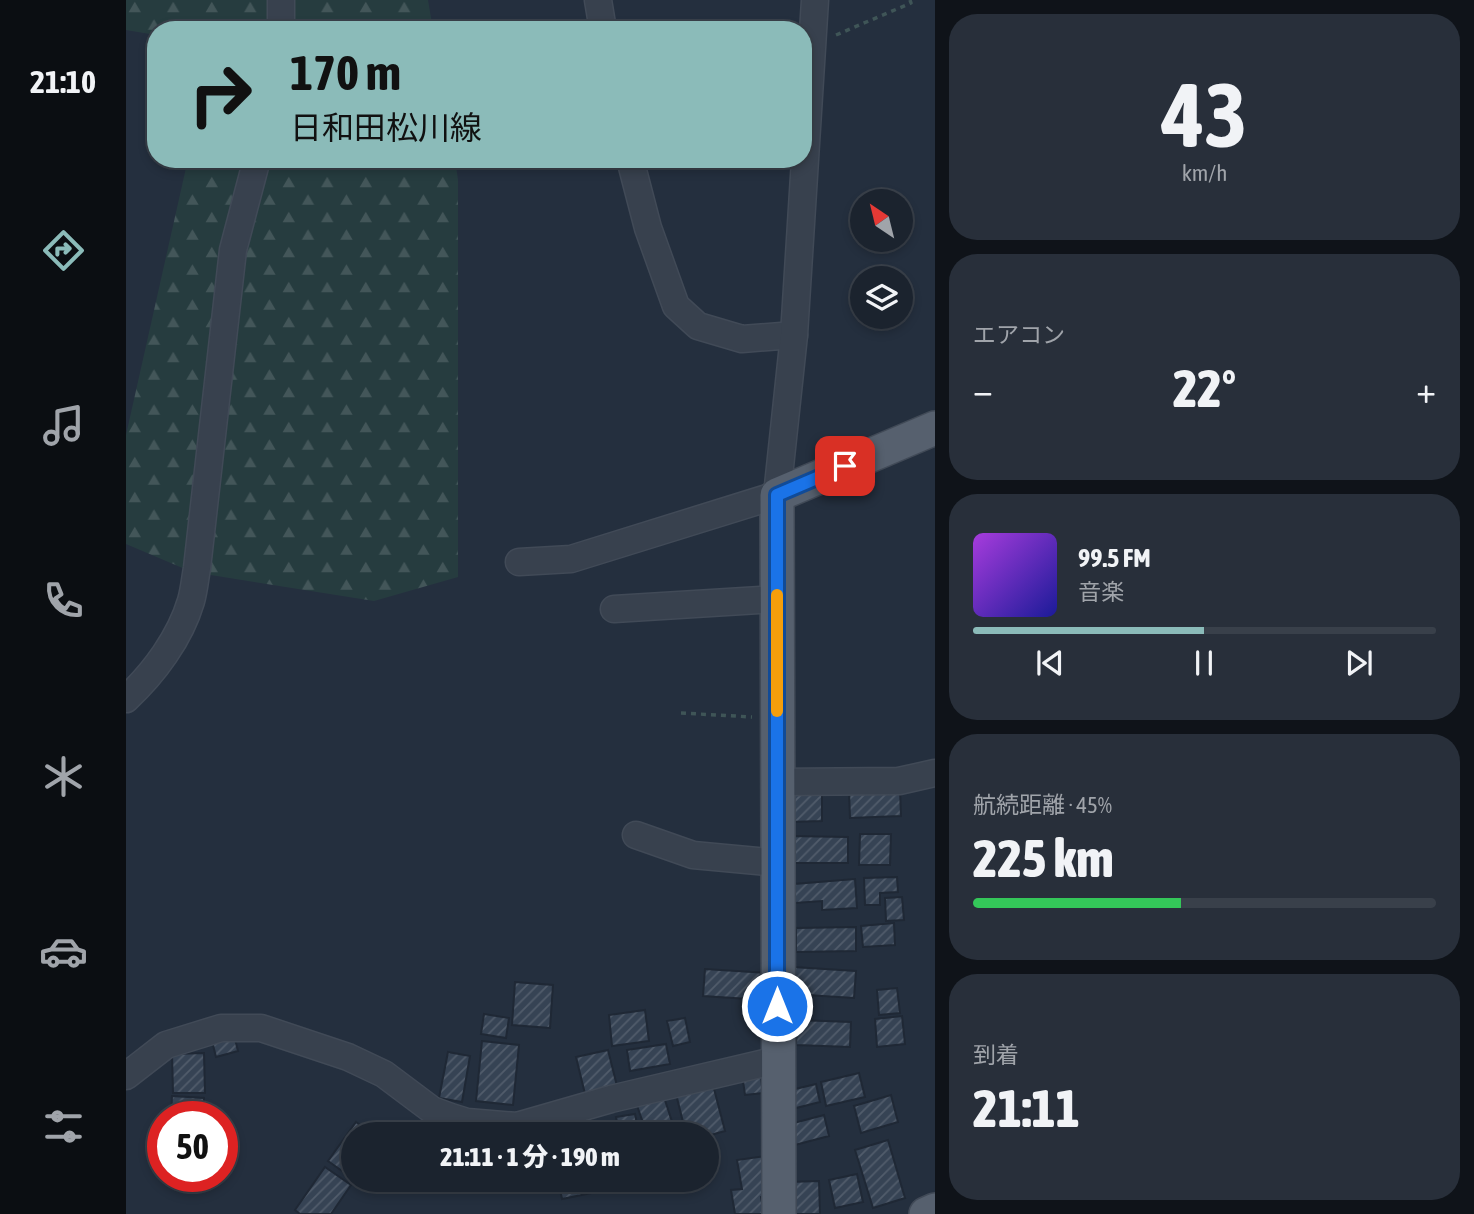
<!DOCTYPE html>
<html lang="ja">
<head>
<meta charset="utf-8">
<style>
	:root { --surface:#1b232e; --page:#282f3a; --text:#f1f3f6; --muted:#a0a4aa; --line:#39404a; --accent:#8bbbb9 }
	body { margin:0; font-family:"Asap Condensed","Noto Sans JP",sans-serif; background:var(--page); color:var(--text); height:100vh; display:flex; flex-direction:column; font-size:26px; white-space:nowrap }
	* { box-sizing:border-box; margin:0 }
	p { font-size:23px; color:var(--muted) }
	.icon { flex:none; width:38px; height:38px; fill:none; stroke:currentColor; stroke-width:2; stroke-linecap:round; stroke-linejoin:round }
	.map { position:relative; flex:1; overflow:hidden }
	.side { display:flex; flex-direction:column; gap:14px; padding:14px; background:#0f1319; width:539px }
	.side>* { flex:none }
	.banner { position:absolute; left:21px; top:21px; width:665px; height:147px; border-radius:28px; box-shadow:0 4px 10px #0003,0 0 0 2px var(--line); background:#8bbbb9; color:#111; overflow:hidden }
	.needle { width:46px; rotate:325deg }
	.buttons { position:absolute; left:724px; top:189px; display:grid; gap:14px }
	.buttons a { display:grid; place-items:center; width:63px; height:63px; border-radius:50%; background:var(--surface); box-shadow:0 4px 10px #0003,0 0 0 2px var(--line); font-size:35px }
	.speed { position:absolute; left:21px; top:1101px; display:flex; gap:14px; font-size:35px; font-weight:700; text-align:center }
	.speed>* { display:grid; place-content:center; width:91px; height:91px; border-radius:50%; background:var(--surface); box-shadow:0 4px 10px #0003,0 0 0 2px var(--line); line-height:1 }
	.speed .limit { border:10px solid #d22; background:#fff; color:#111 }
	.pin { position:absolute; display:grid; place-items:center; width:60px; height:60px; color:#fff; margin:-30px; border-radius:14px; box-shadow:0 4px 10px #0006 }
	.me { position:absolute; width:77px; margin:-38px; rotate:0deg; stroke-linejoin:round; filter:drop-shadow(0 0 5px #0008) }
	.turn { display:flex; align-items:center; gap:24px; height:147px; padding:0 28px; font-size:32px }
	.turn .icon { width:91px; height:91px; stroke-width:2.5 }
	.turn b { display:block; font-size:49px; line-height:60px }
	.big { font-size:52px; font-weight:800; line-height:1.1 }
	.side .card { flex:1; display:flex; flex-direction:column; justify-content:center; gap:10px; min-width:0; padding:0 24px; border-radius:28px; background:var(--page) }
	.side .dial { align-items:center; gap:0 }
	.dial b { font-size:91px; line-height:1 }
	.song { display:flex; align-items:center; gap:21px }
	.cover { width:84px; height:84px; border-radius:10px; background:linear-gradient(135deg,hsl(280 70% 55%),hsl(240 70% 35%)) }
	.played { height:7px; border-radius:4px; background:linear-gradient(90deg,var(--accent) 50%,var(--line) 50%) }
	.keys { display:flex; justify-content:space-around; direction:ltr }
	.heat { display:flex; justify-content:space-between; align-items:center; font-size:38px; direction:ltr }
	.charge { height:10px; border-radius:5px; background:linear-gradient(90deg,#34c759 45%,var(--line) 0) }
	.trip { position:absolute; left:215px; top:1122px; width:378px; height:70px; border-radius:35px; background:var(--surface); box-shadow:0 4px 10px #0003,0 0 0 2px var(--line); font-weight:800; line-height:70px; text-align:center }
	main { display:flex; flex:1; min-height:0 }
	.dock { display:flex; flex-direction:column; width:126px; justify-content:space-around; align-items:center; background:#0b0e12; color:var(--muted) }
	.dock .icon { width:49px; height:49px }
	.dock .active { color:var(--accent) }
	.dock b { font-size:32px; color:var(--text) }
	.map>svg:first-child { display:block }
</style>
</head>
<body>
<main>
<nav class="dock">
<b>21:10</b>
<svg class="icon active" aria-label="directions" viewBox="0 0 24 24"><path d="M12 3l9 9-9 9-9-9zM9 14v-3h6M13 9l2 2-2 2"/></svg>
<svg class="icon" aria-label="music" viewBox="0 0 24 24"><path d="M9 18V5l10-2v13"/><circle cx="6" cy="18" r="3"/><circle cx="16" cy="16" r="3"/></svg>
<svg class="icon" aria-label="phone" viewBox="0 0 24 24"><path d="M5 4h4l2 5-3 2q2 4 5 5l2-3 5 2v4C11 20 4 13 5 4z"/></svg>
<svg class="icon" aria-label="climate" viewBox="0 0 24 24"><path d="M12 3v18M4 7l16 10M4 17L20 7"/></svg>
<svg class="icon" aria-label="car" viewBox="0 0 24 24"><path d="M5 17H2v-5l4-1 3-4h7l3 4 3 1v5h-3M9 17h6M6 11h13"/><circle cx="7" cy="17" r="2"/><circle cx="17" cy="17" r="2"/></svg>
<svg class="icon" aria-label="filters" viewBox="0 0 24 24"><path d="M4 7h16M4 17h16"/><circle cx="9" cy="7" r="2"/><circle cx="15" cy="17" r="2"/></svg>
</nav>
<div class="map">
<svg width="809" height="1214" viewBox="0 0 809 1214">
	<defs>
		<pattern id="forest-firs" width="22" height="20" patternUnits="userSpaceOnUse" patternTransform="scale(1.75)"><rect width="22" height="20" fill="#263c3f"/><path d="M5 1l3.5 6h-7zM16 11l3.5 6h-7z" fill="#435659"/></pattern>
		<pattern id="building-hatch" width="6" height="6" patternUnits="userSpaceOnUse" patternTransform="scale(1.75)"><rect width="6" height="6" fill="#364354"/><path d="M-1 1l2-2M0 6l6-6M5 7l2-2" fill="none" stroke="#515c6b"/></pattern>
	</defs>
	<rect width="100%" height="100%" fill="#242f3e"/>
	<g fill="url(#forest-firs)">
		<path d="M0 0H302L307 30H30V42L24 34 0 30Z"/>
		<path d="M62 159H329L332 180V577L248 601 66 572 0 544V435Z"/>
	</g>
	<g fill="url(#building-hatch)" stroke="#1f2835" stroke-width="2">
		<path d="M696 787V821L663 822 662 788Z"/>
		<path d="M774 789 775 816 724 818 723 791Z"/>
		<path d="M734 834H765L764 865H733Z"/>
		<path d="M662 836 722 837V863H662Z"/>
		<path d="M771 877 772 892 754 893V905H739L738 878Z"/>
		<path d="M729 879 731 908 696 910V901L669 903 668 884Z"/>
		<path d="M776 897 778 920 760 921 759 898Z"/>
		<path d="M768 923 769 945 737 947 735 926Z"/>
		<path d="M730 927V951L670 952V928Z"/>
		<path d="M667 967 730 971 728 998 665 994Z"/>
		<path d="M579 969 640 973 638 1000 577 996Z"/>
		<path d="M389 982 427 985 424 1028 386 1025Z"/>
		<path d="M771 988 774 1013 753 1015 751 990Z"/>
		<path d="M519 1010 523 1041 486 1046 483 1015Z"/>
		<path d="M358 1014 383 1018 380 1038 355 1034Z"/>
		<path d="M776 1016 779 1044 751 1047 749 1019Z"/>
		<path d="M559 1018 564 1042 547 1046 541 1021Z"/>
		<path d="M671 1020 725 1022 724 1047 670 1045Z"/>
		<path d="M108 1035 112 1051 90 1057 86 1041Z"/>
		<path d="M356 1041 393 1045 387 1105 350 1101Z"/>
		<path d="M540 1044 544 1064 504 1071 501 1050Z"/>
		<path d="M482 1050 492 1090 460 1098 450 1057Z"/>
		<path d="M322 1052 344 1056 336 1102 313 1098Z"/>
		<path d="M78 1053 79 1093H47L46 1054Z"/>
		<path d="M634 1072 637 1093 619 1095 616 1074Z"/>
		<path d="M733 1073 739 1097 700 1106 695 1082Z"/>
		<path d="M690 1084 694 1102 666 1109 661 1091Z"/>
		<path d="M587 1085 599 1131 581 1136 560 1134 550 1094Z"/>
		<path d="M536 1091 550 1134H521L509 1100Z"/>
		<path d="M765 1095 772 1122 735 1133 728 1106Z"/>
		<path d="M46 1096 78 1098 77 1116H45Z"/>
		<path d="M509 1114 513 1134H493L490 1117Z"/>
		<path d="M698 1115 703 1136 665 1146 660 1125Z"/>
		<path d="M465 1117 469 1134H431L429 1125Z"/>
		<path d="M230 1122 246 1134H228L226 1178 202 1161Z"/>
		<path d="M762 1140 779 1198 747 1208 729 1150Z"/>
		<path d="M639 1156 645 1195 635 1197 638 1214H609L605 1190 616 1189 611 1160Z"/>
		<path d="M199 1167 225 1185 205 1214H174L169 1210Z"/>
		<path d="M731 1174 737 1202 709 1208 703 1180Z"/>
		<path d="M432 1180H478L480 1190 436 1199Z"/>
		<path d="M693 1181 694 1214H663L662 1182Z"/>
	</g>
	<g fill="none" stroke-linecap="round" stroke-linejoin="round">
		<defs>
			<g id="minor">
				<path d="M472 0 477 30"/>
				<path d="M155 30V0"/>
				<path d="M504 159 522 228 550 306 572 326 616 339 668 335"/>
				<path d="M393 562 445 559 651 495 668 335 689 0"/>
				<path d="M488 609 651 599"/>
				<path d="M0 699C28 673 54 638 65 601 68 591 69 579 71 568L107 250 131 159"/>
				<path d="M651 782 773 781 809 773"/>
				<path d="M510 835 567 855 652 863"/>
				<path d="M0 1076 40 1045 95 1028H135L222 1057 258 1074 306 1110 325 1117 341 1122 391 1126 485 1099 651 1060"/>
			</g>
			<g id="major">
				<path d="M653 1214 651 495 809 428"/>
				<path d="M800 1214 809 1210"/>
			</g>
		</defs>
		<use href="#minor" stroke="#414a57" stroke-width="29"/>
		<use href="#major" stroke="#414a57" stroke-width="36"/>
		<g stroke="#3f5557" stroke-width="3.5" stroke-dasharray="5 5" stroke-linecap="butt">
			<path d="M710 35 785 3 784 0"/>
			<path d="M555 713 626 717"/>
		</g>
		<use href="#minor" stroke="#38414e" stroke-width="26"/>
		<use href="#major" stroke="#56606e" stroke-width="33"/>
	</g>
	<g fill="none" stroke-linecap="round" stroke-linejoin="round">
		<defs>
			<path id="route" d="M651 1006V495L719 466"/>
		</defs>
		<use href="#route" stroke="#114b97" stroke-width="18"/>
		<use href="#route" stroke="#1a73e8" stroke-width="12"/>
		<path stroke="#f59e0b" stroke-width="12" d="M651 711V595"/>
	</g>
</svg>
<div class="buttons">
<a><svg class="needle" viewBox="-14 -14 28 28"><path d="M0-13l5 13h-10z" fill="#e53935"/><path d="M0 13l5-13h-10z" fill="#a0a4aa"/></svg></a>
<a><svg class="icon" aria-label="layers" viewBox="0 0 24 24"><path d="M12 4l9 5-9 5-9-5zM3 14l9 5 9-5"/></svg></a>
</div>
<div class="speed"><div class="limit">50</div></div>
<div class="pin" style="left:719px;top:466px;background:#d93025"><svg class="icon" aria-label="arrive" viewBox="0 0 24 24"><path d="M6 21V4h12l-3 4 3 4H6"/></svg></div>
<svg class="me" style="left:651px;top:1006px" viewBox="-20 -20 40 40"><circle r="17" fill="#1a73e8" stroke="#fff" stroke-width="3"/><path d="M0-11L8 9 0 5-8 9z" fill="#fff"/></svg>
<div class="trip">21:11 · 1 分 · 190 m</div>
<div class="banner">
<div class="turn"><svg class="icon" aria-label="right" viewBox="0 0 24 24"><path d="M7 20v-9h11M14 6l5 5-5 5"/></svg><div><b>170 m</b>日和田松川線</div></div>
</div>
</div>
<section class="side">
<div class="card dial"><b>43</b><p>km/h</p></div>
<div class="card"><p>エアコン</p>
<div class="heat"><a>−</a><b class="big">22°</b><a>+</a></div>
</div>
<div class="card">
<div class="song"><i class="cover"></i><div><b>99.5 FM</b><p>音楽</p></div></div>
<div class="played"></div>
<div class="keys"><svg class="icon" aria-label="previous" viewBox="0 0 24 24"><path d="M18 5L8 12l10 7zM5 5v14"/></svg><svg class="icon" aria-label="pause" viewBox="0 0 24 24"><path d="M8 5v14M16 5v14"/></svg><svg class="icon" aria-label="next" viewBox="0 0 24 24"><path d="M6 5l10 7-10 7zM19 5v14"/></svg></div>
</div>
<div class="card"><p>航続距離 · 45%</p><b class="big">225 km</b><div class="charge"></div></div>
<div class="card"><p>到着</p><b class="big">21:11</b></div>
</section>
</main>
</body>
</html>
